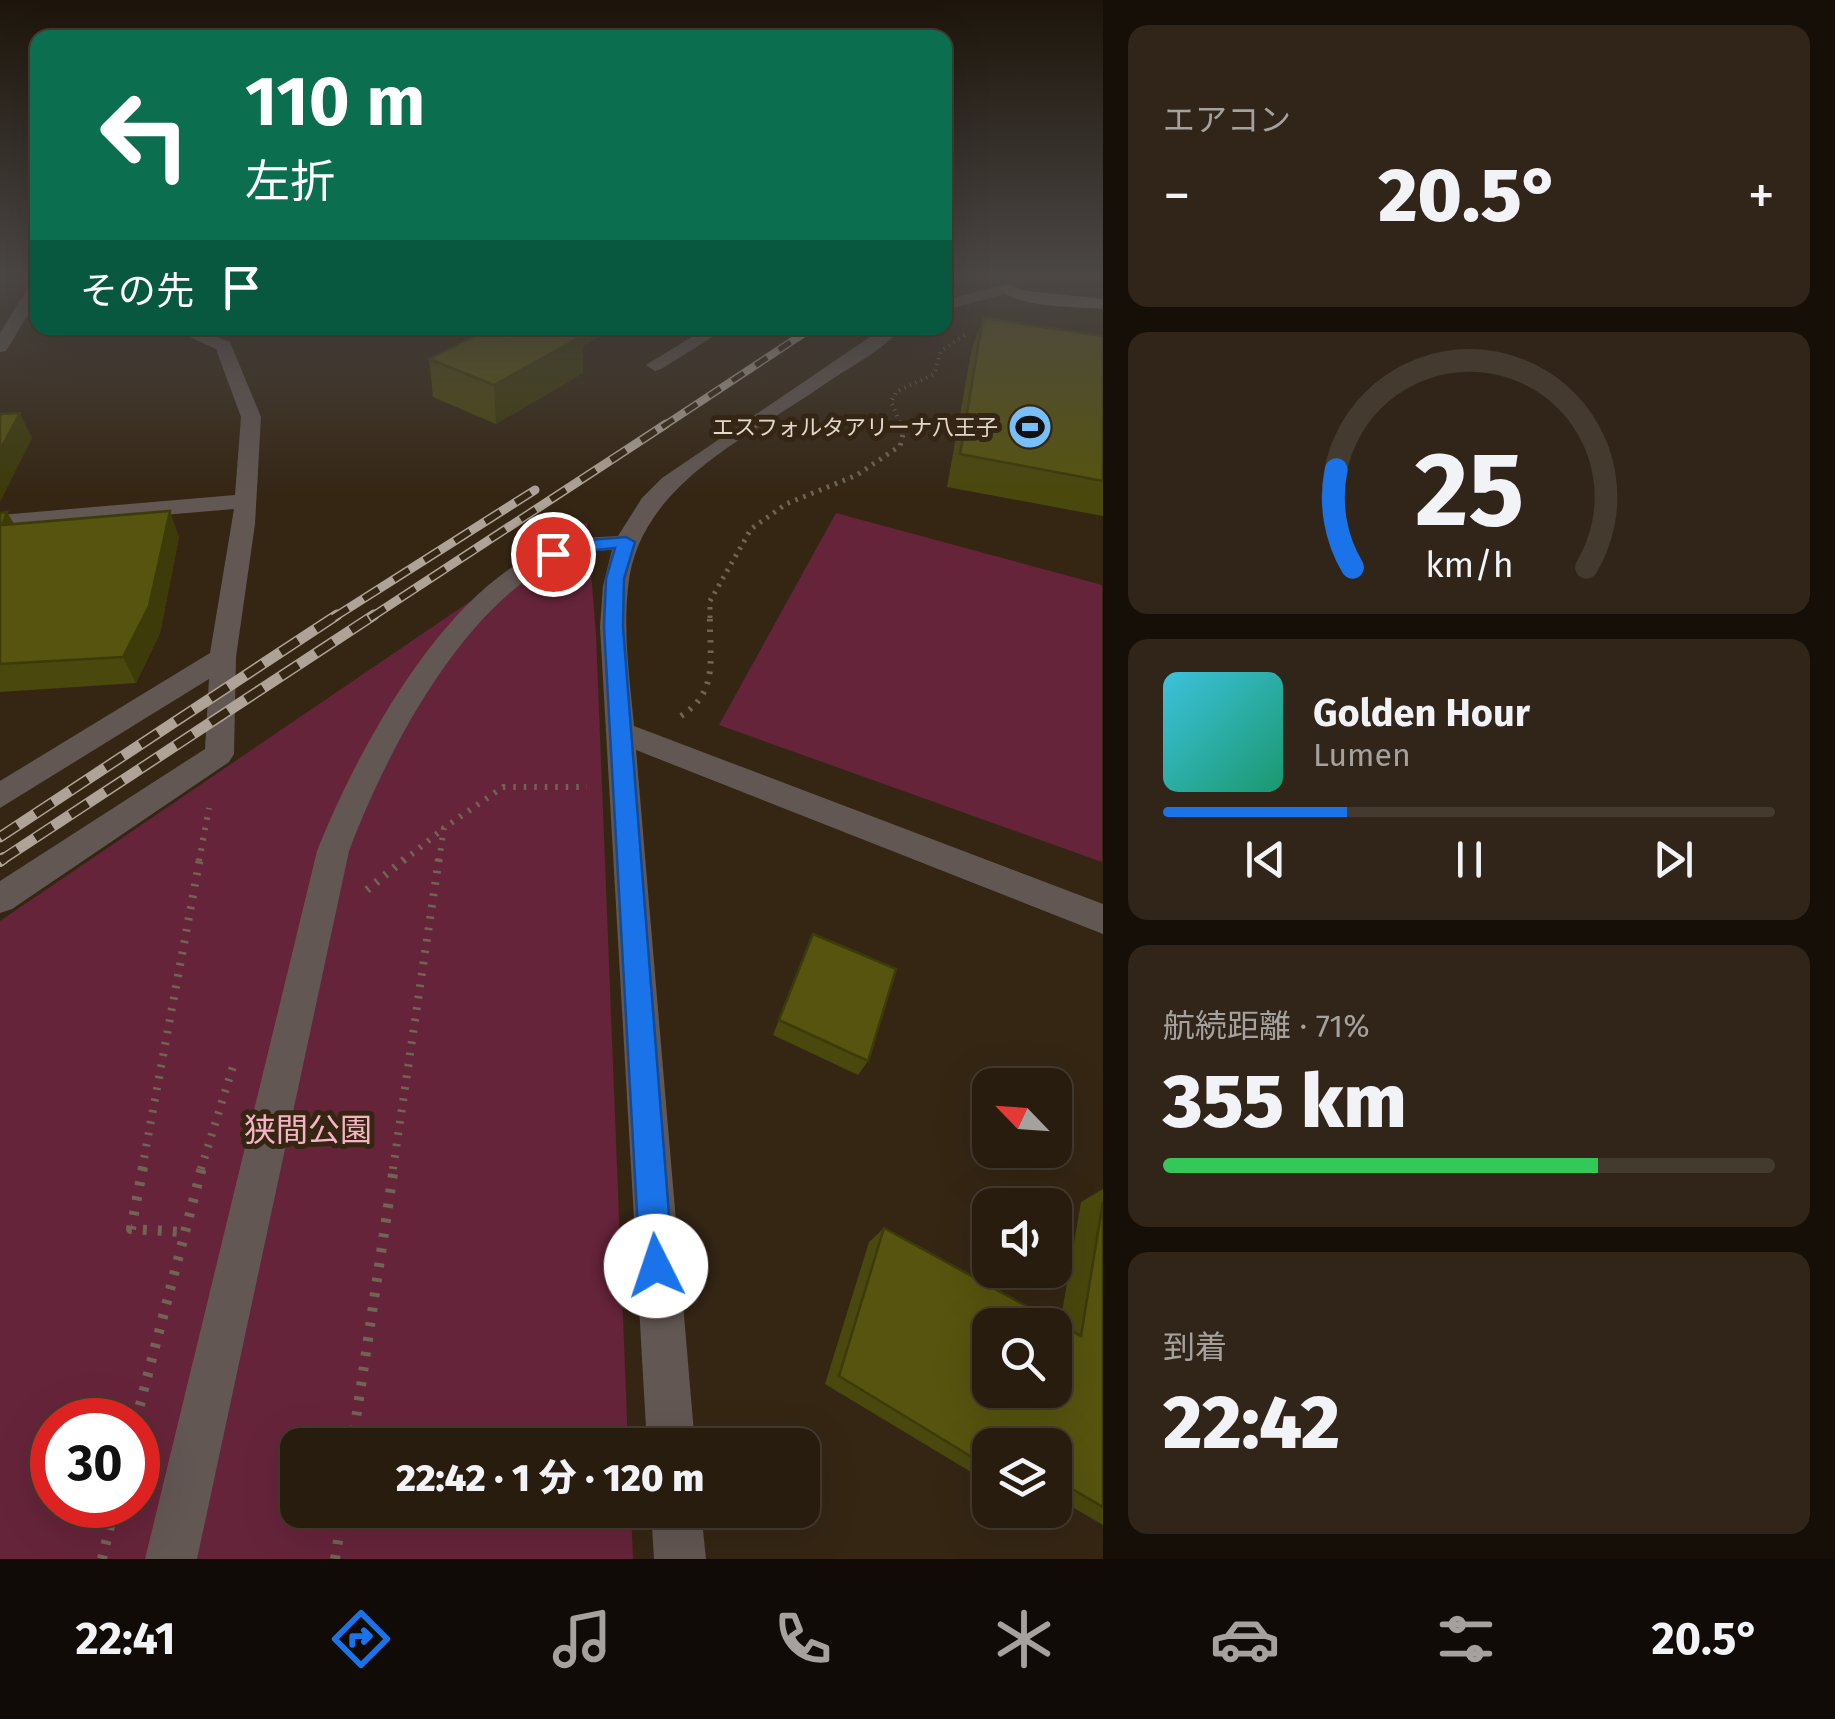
<!DOCTYPE html>
<html lang="ja">
<head>
<meta charset="utf-8">
<style>
	:root { --surface:#281c0f; --page:#302518; --text:#f1f3f6; --muted:#a5a19e; --line:#443a2f; --accent:#1a73e8 }
	body { margin:0; font-family:"Fira Sans","Noto Sans JP",sans-serif; background:var(--page); color:var(--text); height:100vh; display:flex; flex-direction:column; font-size:38px; white-space:nowrap }
	* { box-sizing:border-box; margin:0 }
	p { font-size:32px; color:var(--muted) }
	.icon { flex:none; width:55px; height:55px; fill:none; stroke:currentColor; stroke-width:2; stroke-linecap:round; stroke-linejoin:round }
	.map { position:relative; flex:1; overflow:hidden }
	.panel { display:flex; flex-direction:column; gap:25px; padding:25px; background:#160f08; width:732px }
	.panel>* { flex:none }
	.hud { position:absolute; left:30px; top:30px; width:922px; height:305px; border-radius:20px; box-shadow:0 10px 40px #0002,0 0 0 2px var(--line); background:#0b6e4f; color:#fff; overflow:hidden }
	.needle { width:65px; rotate:295deg }
	.tools { position:absolute; left:972px; top:1068px; display:grid; gap:20px }
	.tools a { display:grid; place-items:center; width:100px; height:100px; border-radius:20px; background:var(--surface); box-shadow:0 10px 40px #0002,0 0 0 2px var(--line); font-size:50px }
	.speed { position:absolute; left:30px; top:1398px; display:flex; gap:20px; font-size:50px; font-weight:700; text-align:center }
	.speed>* { display:grid; place-content:center; width:130px; height:130px; border-radius:50%; background:var(--surface); box-shadow:0 10px 40px #0002,0 0 0 2px var(--line); line-height:1 }
	.speed .limit { border:15px solid #d22; background:#fff; color:#111 }
	.pin { position:absolute; display:grid; place-items:center; width:85px; height:85px; color:#fff; margin:-42px; border:5px solid #fff; border-radius:50%; box-shadow:0 2px 10px #0007 }
	.me { position:absolute; width:110px; margin:-55px; rotate:356deg; stroke-linejoin:round; filter:drop-shadow(0 0 8px #0008) }
	.turn { display:flex; align-items:center; gap:35px; height:210px; padding:0 50px; font-size:45px }
	.turn .icon { width:130px; height:130px; stroke-width:2.5 }
	.turn b { display:block; font-size:70px; line-height:85px }
	.then { display:flex; align-items:center; height:95px; padding:0 50px; background:#0003; gap:20px; font-size:38px }
	.big { font-size:75px; font-weight:800; line-height:1.1 }
	.panel .widget { flex:1; display:flex; flex-direction:column; justify-content:center; gap:15px; min-width:0; padding:0 35px; border-radius:20px; background:var(--page) }
	.panel .dial { align-items:center; gap:0 }
	.dial svg { height:260px; overflow:visible; fill:none; stroke:var(--line); stroke-width:7; stroke-linecap:round; text-anchor:middle }
	.dial text { fill:var(--text); stroke:none }
	.song { display:flex; align-items:center; gap:30px }
	.cover { width:120px; height:120px; border-radius:15px; background:linear-gradient(135deg,hsl(190 70% 55%),hsl(160 70% 35%)) }
	.played { height:10px; border-radius:5px; background:linear-gradient(90deg,var(--accent) 30%,var(--line) 30%) }
	.keys { display:flex; justify-content:space-around; direction:ltr }
	.heat { display:flex; justify-content:space-between; align-items:center; font-size:55px; direction:ltr }
	.charge { height:15px; border-radius:8px; background:linear-gradient(90deg,#34c759 71%,var(--line) 0) }
	.trip { position:absolute; left:280px; top:1428px; width:540px; height:100px; border-radius:20px; background:var(--surface); box-shadow:0 10px 40px #0002,0 0 0 2px var(--line); font-weight:800; line-height:100px; text-align:center }
	.tabs { display:flex; height:160px; justify-content:space-around; align-items:center; background:#100b06; color:var(--muted) }
	.tabs .icon { width:70px; height:70px }
	.tabs .active { color:var(--accent) }
	.tabs b { font-size:45px; color:var(--text) }
	main { display:flex; flex:1; min-height:0 }
	.map>svg:first-child { display:block }
</style>
</head>
<body>
<main>
<div class="map">
<svg width="1103" height="1559" viewBox="0 0 1103 1559">
	<rect width="100%" height="100%" fill="#352614"/>
	<g fill="#66243a" fill-rule="evenodd">
		<path d="M836 513 1102 585V862L719 725Z"/>
		<path d="M587 522 596 635 628 1445H298V1510H631L633 1559H0V921ZM52 1420H138V1505H52Z"/>
	</g>
	<g fill="none" stroke-linecap="round" stroke-linejoin="round">
		<path stroke="#716454" stroke-width="4" stroke-dasharray="1 5" stroke-linecap="butt" d="M902 427 891 402 896 392 934 374 941 351 966 334"/>
		<path stroke="#716454" stroke-width="5" stroke-dasharray="2.5 6" stroke-linecap="butt" d="M710 618V601L751 529 786 504 857 475 900 446 904 430 901 424"/>
		<g stroke="#716454" stroke-width="6" stroke-dasharray="2.5 8" stroke-linecap="butt">
			<path d="M681 716C720 691 709 657 710 615"/>
			<path d="M199 861 209 808"/>
			<path d="M403 861 443 829"/>
			<path d="M439 861 444 828 503 787H587"/>
		</g>
		<g stroke="#716454" stroke-width="8" stroke-dasharray="2.5 9" stroke-linecap="butt">
			<path d="M367 890 406 858"/>
			<path d="M142 1169 200 858"/>
			<path d="M201 1169 235 1060"/>
			<path d="M393 1169 439 858"/>
		</g>
		<g stroke="#716454" stroke-width="10" stroke-dasharray="4 11" stroke-linecap="butt">
			<path d="M143 1167 131 1229 182 1232"/>
			<path d="M136 1420 202 1167"/>
			<path d="M352 1445 394 1167"/>
			<path d="M102 1559 115 1505"/>
			<path d="M335 1559 343 1510"/>
		</g>
		<g fill="#625753" fill-rule="evenodd">
			<path d="M38 279V298L6 351 0 352V333L32 281Z"/>
			<path d="M1006 284 1014 289 1012 292 945 310V300Z"/>
			<path d="M170 328H193L230 342 261 417 255 524 236 657 234 754 229 762 12 909 0 913V881L205 749 209 679 0 808V781L210 653 234 509 0 529V515L235 495 241 417 216 349Z"/>
			<path d="M706 328H727L661 369 655 371 646 365Z"/>
			<path d="M883 328H903C881 351 848 368 822 386 746 439 637 486 628 588 623 634 630 681 634 726L1103 904V934L636 750 695 1445H647L600 627 603 586 612 550C596 551 580 551 566 557 464 600 386 753 349 851L197 1559H145L317 851C357 751 444 588 550 547 572 538 595 537 618 536L642 498 662 478Z"/>
			<path d="M651 1510H701L706 1559H654Z"/>
		</g>
		<path fill="#826f6a" fill-rule="evenodd" d="M1006 284 1029 291 1103 299V309C1071 306 1024 309 998 289Z"/>
		<defs>
			<path id="rail-far3" d="M662 427 812 328"/>
			<g id="rail-far2">
				<path d="M333 618 535 490"/>
				<path d="M370 618 666 424"/>
			</g>
			<g id="rail-far1">
				<path d="M0 837 337 615"/>
				<path d="M0 861 374 615"/>
			</g>
			<path id="rail" d="M0 861 4 858"/>
		</defs>
		<use href="#rail-far3" stroke="#aea396" stroke-width="8"/>
		<use href="#rail-far2" stroke="#aea396" stroke-width="9"/>
		<use href="#rail-far1" stroke="#aea396" stroke-width="11"/>
		<use href="#rail" stroke="#aea396" stroke-width="12"/>
		<use href="#rail-far3" stroke="#352614" stroke-width="5" stroke-dasharray="14" stroke-linecap="butt"/>
		<use href="#rail-far2" stroke="#352614" stroke-width="6" stroke-dasharray="18" stroke-linecap="butt"/>
		<use href="#rail-far1" stroke="#352614" stroke-width="8" stroke-dasharray="21" stroke-linecap="butt"/>
		<use href="#rail" stroke="#352614" stroke-width="9" stroke-dasharray="28" stroke-linecap="butt"/>
	</g>
	<g fill="#4b480d">
		<path d="M983 318 1103 336V516L947 487 972 348Z"/>
		<path d="M453 328H615L583 346V373L496 424 433 397 429 359 475 336Z"/>
		<path d="M7 512 14 524 179 537 160 633 136 683 0 692V513Z"/>
		<path d="M813 934 868 1061 858 1075 773 1035Z"/>
		<path d="M1103 1189V1525L1055 1497V1445H990V1477L981 1478 825 1384 869 1242 884 1228 1060 1324 1081 1202Z"/>
	</g>
	<g fill="#3d3b0a">
		<path d="M555 328H615L583 346V373L496 424 494 385Z"/>
		<path d="M20 413 32 438 0 502V450Z"/>
		<path d="M170 511 179 537 160 633 136 683 123 657Z"/>
		<path d="M7 512 21 538 2 525Z"/>
	</g>
	<g fill="#57540f" stroke="#3d3b0a" stroke-width="2.5" fill-rule="evenodd">
		<path d="M983 318 1103 336V481L960 454Z"/>
		<path d="M490 328H563L584 335 494 385 429 359Z"/>
		<path d="M20 413 0 450V414Z"/>
		<path d="M170 511 149 606 123 657 0 664V513L7 512 2 525Z"/>
		<path d="M813 934 896 969 868 1061 779 1020Z"/>
		<path d="M1103 1201V1507L1055 1479V1445H990V1468L839 1376 884 1228 1081 1336ZM990 1325H1055V1390H990Z"/>
	</g>
	<linearGradient id="sky" x2="0" y2="1"><stop stop-color="#1d150b"/><stop offset="0.56" stop-color="#4b4745"/><stop offset="1" stop-color="#4b4745" stop-opacity="0"/></linearGradient>
	<rect width="1103" height="493" fill="url(#sky)"/>
	<path fill="#1a73e8" stroke="#114b97" stroke-width="2.5" d="M626 537 635 542 624 579 623 627 673 1266 668 1277 656 1282 645 1277 640 1266 604 627 606 579 615 548 579 552 553 559 544 554 577 541Z"/>
	<defs>
		<symbol id="stadium-disc" viewBox="-11 -11 22 22"><circle r="9.5" fill="#78bff7" stroke="#352614"/><path d="M0-5a6.5 5 0 1 0 0 10a6.5 5 0 1 0 0-10ZM-3.5-1.8h7v3.6h-7Z" fill="#111"/></symbol>
	</defs>
	<g fill-rule="evenodd">
		<use href="#stadium-disc" x="1005" y="402" width="50" height="50"/>
	</g>
	<g text-anchor="middle" dominant-baseline="central" stroke-width="10" stroke-linejoin="round" paint-order="stroke">
		<g font-size="22" fill="#e1d7cc" stroke="#352614" text-anchor="end">
			<text x="998" y="427">エスフォルタアリーナ八王子</text>
		</g>
		<g font-size="32" fill="#f7b3c4" stroke="#352614">
			<text x="308" y="1130">狭間公園</text>
		</g>
	</g>
</svg>
<div class="tools">
<a><svg class="needle" viewBox="-14 -14 28 28"><path d="M0-13l5 13h-10z" fill="#e53935"/><path d="M0 13l5-13h-10z" fill="#a5a19e"/></svg></a>
<a><svg class="icon" aria-label="sound" viewBox="0 0 24 24"><path d="M4 9h4l5-4v14l-5-4H4zM17 9q2 3 0 6"/></svg></a>
<a><svg class="icon" aria-label="search" viewBox="0 0 24 24"><circle cx="10" cy="10" r="6"/><path d="M15 15l6 6"/></svg></a>
<a><svg class="icon" aria-label="layers" viewBox="0 0 24 24"><path d="M12 4l9 5-9 5-9-5zM3 14l9 5 9-5"/></svg></a>
</div>
<div class="speed"><div class="limit">30</div></div>
<div class="pin" style="left:553px;top:554px;background:#d93025"><svg class="icon" aria-label="arrive" viewBox="0 0 24 24"><path d="M6 21V4h12l-3 4 3 4H6"/></svg></div>
<svg class="me" style="left:656px;top:1266px" viewBox="-20 -20 40 40"><circle r="19" fill="#fff"/><path d="M0-13L10 11 0 6-10 11z" fill="#1a73e8"/></svg>
<div class="trip">22:42 · 1 分 · 120 m</div>
<div class="hud">
<div class="turn"><svg class="icon" aria-label="left" viewBox="0 0 24 24"><path d="M17 20v-9H6M10 6l-5 5 5 5"/></svg><div><b>110 m</b>左折</div></div>
<div class="then">その先<svg class="icon" aria-label="arrive" viewBox="0 0 24 24"><path d="M6 21V4h12l-3 4 3 4H6"/></svg></div>
</div>
</div>
<section class="panel">
<div class="widget"><p>エアコン</p>
<div class="heat"><a>−</a><b class="big">20.5°</b><a>+</a></div>
</div>
<div class="widget dial"><svg viewBox="0 0 100 80">
<path d="M14 69A42 42 0 1 1 86 69"/>
<path d="M14 69A42 42 0 0 1 9 39" stroke="#1a73e8"/>
<text x="50" y="56" font-size="32" font-weight="700">25</text>
<text x="50" y="72" font-size="11">km/h</text>
</svg></div>
<div class="widget">
<div class="song"><i class="cover"></i><div><b>Golden Hour</b><p>Lumen</p></div></div>
<div class="played"></div>
<div class="keys"><svg class="icon" aria-label="previous" viewBox="0 0 24 24"><path d="M18 5L8 12l10 7zM5 5v14"/></svg><svg class="icon" aria-label="pause" viewBox="0 0 24 24"><path d="M8 5v14M16 5v14"/></svg><svg class="icon" aria-label="next" viewBox="0 0 24 24"><path d="M6 5l10 7-10 7zM19 5v14"/></svg></div>
</div>
<div class="widget"><p>航続距離 · 71%</p><b class="big">355 km</b><div class="charge"></div></div>
<div class="widget"><p>到着</p><b class="big">22:42</b></div>
</section>
</main>
<nav class="tabs">
<b>22:41</b>
<svg class="icon active" aria-label="directions" viewBox="0 0 24 24"><path d="M12 3l9 9-9 9-9-9zM9 14v-3h6M13 9l2 2-2 2"/></svg>
<svg class="icon" aria-label="music" viewBox="0 0 24 24"><path d="M9 18V5l10-2v13"/><circle cx="6" cy="18" r="3"/><circle cx="16" cy="16" r="3"/></svg>
<svg class="icon" aria-label="phone" viewBox="0 0 24 24"><path d="M5 4h4l2 5-3 2q2 4 5 5l2-3 5 2v4C11 20 4 13 5 4z"/></svg>
<svg class="icon" aria-label="climate" viewBox="0 0 24 24"><path d="M12 3v18M4 7l16 10M4 17L20 7"/></svg>
<svg class="icon" aria-label="car" viewBox="0 0 24 24"><path d="M5 17H2v-5l4-1 3-4h7l3 4 3 1v5h-3M9 17h6M6 11h13"/><circle cx="7" cy="17" r="2"/><circle cx="17" cy="17" r="2"/></svg>
<svg class="icon" aria-label="filters" viewBox="0 0 24 24"><path d="M4 7h16M4 17h16"/><circle cx="9" cy="7" r="2"/><circle cx="15" cy="17" r="2"/></svg>
<b>20.5°</b>
</nav>
</body>
</html>
